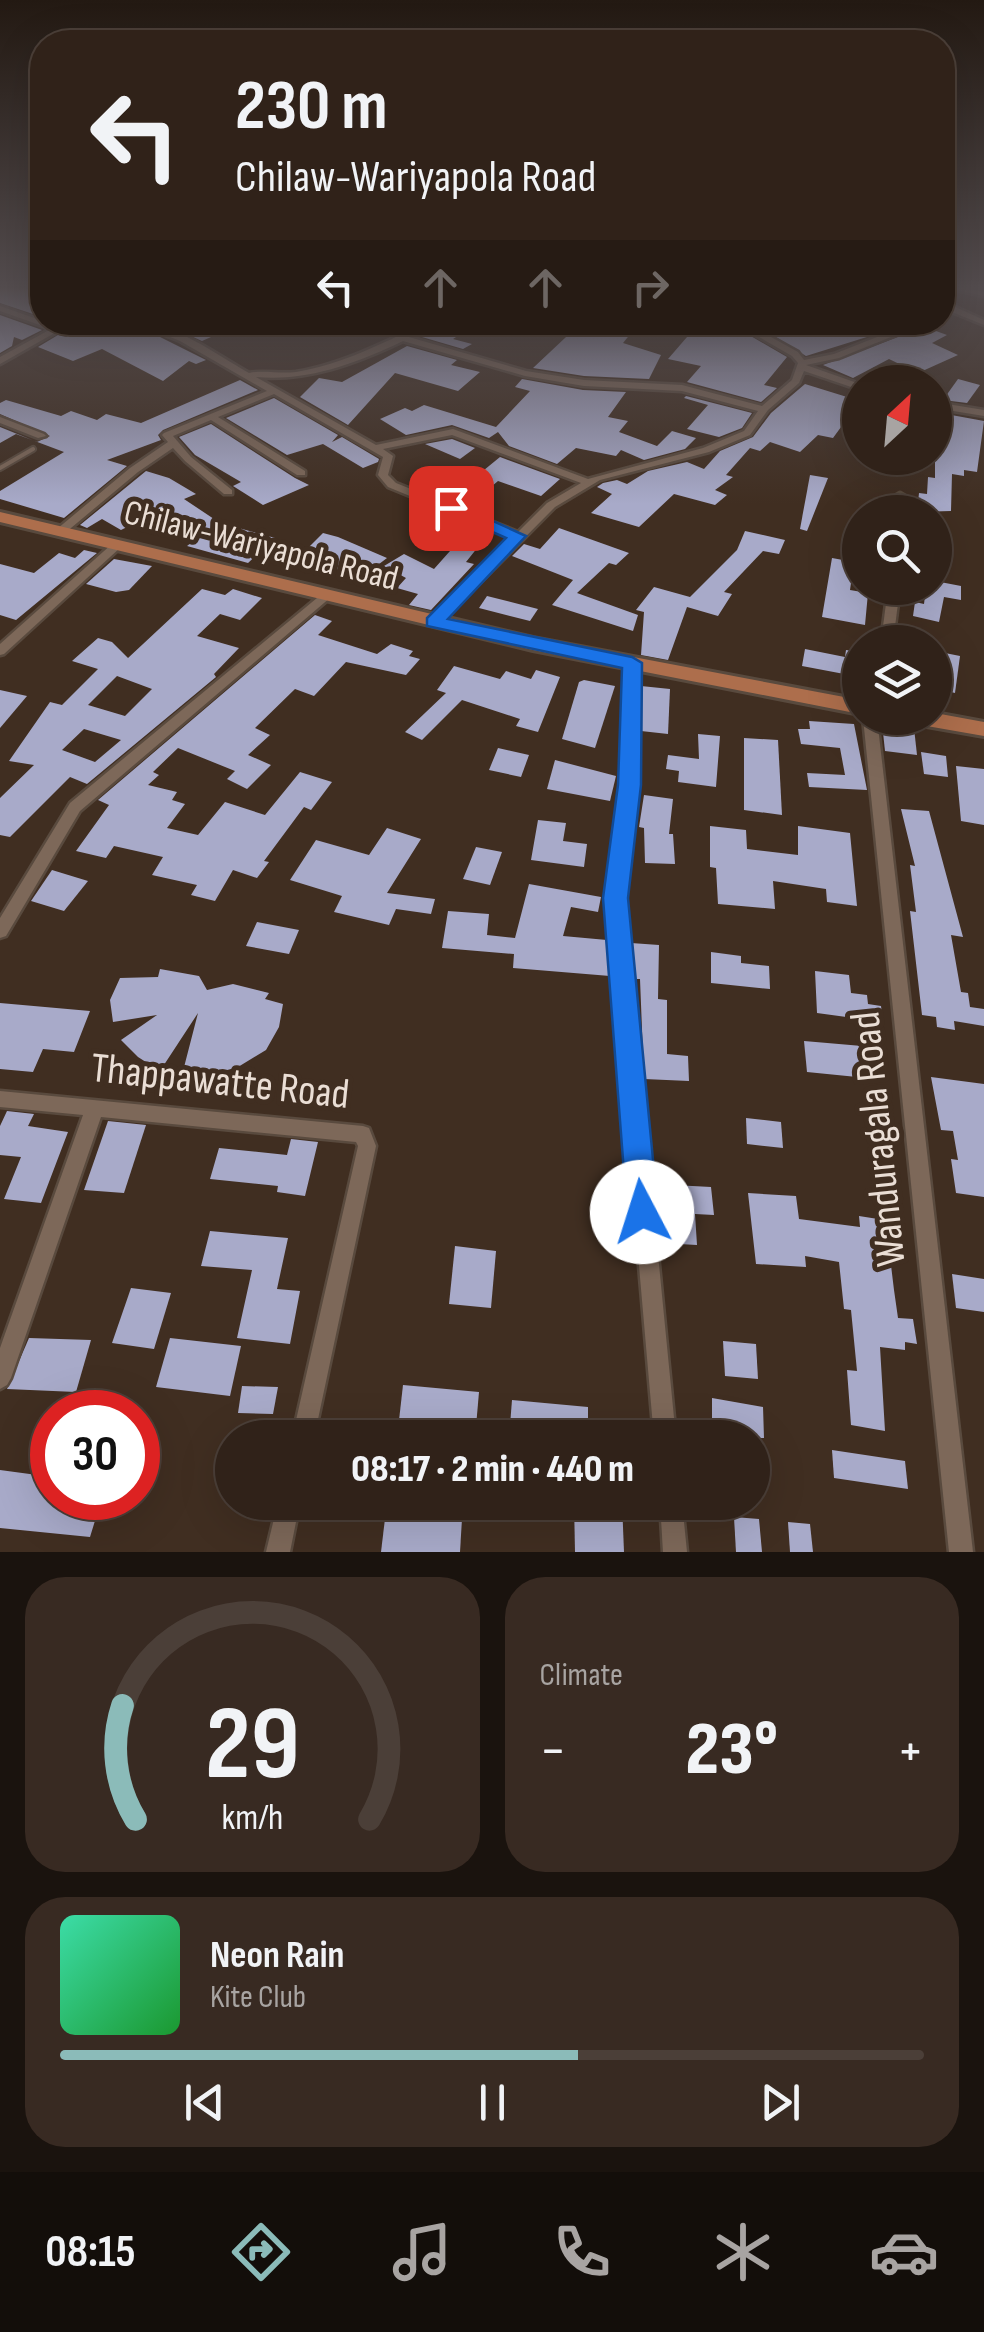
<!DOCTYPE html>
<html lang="en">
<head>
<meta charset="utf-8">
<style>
	:root { --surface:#302219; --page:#382a22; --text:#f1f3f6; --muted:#a8a4a2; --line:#4b3f38; --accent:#8bbbb9 }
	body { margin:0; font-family:"Sofia Sans Condensed",sans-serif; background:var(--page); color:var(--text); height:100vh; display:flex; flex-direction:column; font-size:38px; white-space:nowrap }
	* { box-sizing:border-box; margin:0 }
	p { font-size:32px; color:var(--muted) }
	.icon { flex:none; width:55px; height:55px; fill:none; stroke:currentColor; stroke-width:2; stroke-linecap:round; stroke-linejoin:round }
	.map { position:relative; height:1552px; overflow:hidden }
	.details { display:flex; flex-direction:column; gap:25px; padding:25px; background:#1a130e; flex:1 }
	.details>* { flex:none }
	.guide { position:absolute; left:30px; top:30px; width:925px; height:305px; border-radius:40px; box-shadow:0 10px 40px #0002,0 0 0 2px var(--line); background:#302219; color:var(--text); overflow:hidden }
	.needle { width:65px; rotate:26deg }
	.buttons { position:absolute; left:842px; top:365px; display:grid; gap:20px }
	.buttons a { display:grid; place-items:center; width:110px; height:110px; border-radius:50%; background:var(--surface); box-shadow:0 10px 40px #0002,0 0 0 2px var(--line); font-size:50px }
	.speed { position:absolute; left:30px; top:1390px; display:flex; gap:20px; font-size:50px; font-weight:700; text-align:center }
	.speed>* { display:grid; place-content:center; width:130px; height:130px; border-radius:50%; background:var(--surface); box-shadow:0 10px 40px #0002,0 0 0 2px var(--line); line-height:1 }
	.speed .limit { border:15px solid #d22; background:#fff; color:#111 }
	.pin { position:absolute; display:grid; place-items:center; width:85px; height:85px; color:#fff; margin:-42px; border-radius:20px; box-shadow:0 5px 15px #0006 }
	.me { position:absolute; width:110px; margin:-55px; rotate:355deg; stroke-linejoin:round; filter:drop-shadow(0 0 8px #0008) }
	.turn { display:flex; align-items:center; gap:35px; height:210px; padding:0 40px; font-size:45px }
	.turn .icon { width:130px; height:130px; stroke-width:2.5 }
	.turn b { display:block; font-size:70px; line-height:85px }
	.lanes { display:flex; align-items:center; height:95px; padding:0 40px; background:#0003; justify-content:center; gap:50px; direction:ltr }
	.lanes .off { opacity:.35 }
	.big { font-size:75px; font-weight:800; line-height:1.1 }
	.details .tile { flex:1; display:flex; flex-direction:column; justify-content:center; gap:15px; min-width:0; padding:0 35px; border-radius:40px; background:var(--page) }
	.details .dial { align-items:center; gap:0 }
	.dial svg { height:260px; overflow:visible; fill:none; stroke:var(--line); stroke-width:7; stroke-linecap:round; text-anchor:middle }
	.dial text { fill:var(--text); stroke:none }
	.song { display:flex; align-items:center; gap:30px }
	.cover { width:120px; height:120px; border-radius:15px; background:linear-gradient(135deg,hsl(160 70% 55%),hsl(130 70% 35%)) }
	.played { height:10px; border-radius:5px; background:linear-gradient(90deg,var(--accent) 60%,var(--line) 60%) }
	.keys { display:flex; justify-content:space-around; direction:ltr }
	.heat { display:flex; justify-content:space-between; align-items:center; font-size:55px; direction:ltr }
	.details .tiles { flex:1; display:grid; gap:25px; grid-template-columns:1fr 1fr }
	.tile:last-child { grid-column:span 2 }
	.trip { position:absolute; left:215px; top:1420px; width:555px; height:100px; border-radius:50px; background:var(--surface); box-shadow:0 10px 40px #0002,0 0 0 2px var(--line); font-weight:800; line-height:100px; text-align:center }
	.dock { display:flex; height:160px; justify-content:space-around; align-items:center; background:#130e0a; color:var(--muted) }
	.dock .icon { width:70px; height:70px }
	.dock .active { color:var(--accent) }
	.dock b { font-size:45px; color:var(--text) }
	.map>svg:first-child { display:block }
</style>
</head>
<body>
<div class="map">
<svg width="984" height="1552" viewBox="0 0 984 1552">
	<rect width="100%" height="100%" fill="#402e21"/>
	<g fill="#a8aac9" fill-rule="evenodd">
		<path d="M0 287H22L42 294V317L0 303Z"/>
		<path d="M0 315 42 330 22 340 14 337 12 346 0 353Z"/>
		<path d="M101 322H130L206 360 196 364 189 361 163 381 102 349 73 361 38 347 58 335 66 337Z"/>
		<path d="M160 322H245L202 341Z"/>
		<path d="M445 322H479L453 339 472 344 463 349 422 337Z"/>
		<path d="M582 322 611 327 612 322H640L623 343 661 355 649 379 584 376 533 368Z"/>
		<path d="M700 322 730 324 787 357 764 385 777 388 761 402 687 382 701 366 668 359Z"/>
		<path d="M762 322H803L824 331 843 325 870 336 806 356 757 325Z"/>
		<path d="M925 327 947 335 932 343 958 355 918 373 889 359 853 378 823 365Z"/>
		<path d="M407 346 457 360 451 365 480 372 458 391 395 373 348 425 300 397 319 378 342 382Z"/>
		<path d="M522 379 583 390 626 392 608 417 628 421 619 432 657 446 672 431 696 438 685 449 644 460 621 450 616 456 576 448 557 464 509 446 498 432 489 438 452 425 406 435 380 419 405 408 412 411 424 405 496 427 530 391 515 387Z"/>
		<path d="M958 379 980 385 967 403 943 400Z"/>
		<path d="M240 380 258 390 163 430 158 435 161 440 107 460 127 466 64 518 0 499V491L64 452 16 434 0 443V427L37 442 50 436 0 414V403L6 400 61 416 71 411 97 420 106 414 141 423Z"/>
		<path d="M805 384 860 401 833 438 818 435 800 452 770 442 760 451 750 448 726 475 733 477 715 490 727 495 715 505 674 494 639 527 591 513 612 494 597 487 603 483 617 480 627 484 648 471 687 462 704 469 720 451 753 437 771 413Z"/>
		<path d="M686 396 752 413 742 428 719 437 687 429 708 405 684 398Z"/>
		<path d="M274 398 338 435 332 442 342 437 379 459 378 462 363 468 323 444 287 455 226 418Z"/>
		<path d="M935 412 984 421 977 472 964 470V476L952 474 951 511 917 512 919 493 927 494 928 477 935 478Z"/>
		<path d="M211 424 295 478 309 485 263 505 233 486 241 482 195 455 179 437Z"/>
		<path d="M452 439 475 448 460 459 425 444Z"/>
		<path d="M500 457 560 479 541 496 498 481 471 504 451 497Z"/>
		<path d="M146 471 169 478 196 494 184 499 220 523 275 538 248 563 187 546 196 539 169 521 147 530 137 522 121 530 102 519 87 528 80 525Z"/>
		<path d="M810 475 828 478 807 531 800 529Z"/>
		<path d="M559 528 629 553 616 565 609 563 577 593 638 615 633 631 552 605 573 580 512 556 524 544 540 549Z"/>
		<path d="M745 531 785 540 779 554 763 551 724 592 732 594 718 616 687 607 668 660 641 655 644 612 636 610 654 587 690 597 737 550Z"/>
		<path d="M323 533 338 537 387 558 358 580 323 564 317 570 292 564Z"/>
		<path d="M458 542 478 547 466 562 474 564 431 610 409 605 418 594 397 588 406 578 384 566 404 554 434 569Z"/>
		<path d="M84 550 97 553 16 620 0 615V564L34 573 59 553 75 558Z"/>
		<path d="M832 558 854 562 850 590 868 593 865 625 822 617Z"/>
		<path d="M114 559 152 566 129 590 116 592 86 584Z"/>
		<path d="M935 581 961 586V600L944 597 939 622 913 616 915 602 924 604 926 588H935Z"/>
		<path d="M202 589 225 595 233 589 262 598 240 620 220 614 197 636 239 648 214 674 216 677 87 784 70 777 10 837 0 835V798L34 765 9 761 50 702 62 705 98 669 72 661 98 638 112 642 128 658ZM117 676 152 689 125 716 88 705ZM84 729 121 740 95 762 62 750Z"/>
		<path d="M487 596 538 609 530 621 479 608Z"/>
		<path d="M315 615 332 621 318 635 377 654 391 644 413 651 409 656 420 659 406 675 346 662 314 696 295 689 255 728 270 735 248 755 271 765 247 789 227 779 235 771 178 748 153 772 159 775 148 785 177 792 172 800 185 804 167 828 198 835 225 802 265 815 300 772 332 782 311 810 304 807 264 861 269 862 257 878 233 870 215 901 191 895 197 885 152 875 163 857 114 846 106 858 76 851 109 805 98 800Z"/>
		<path d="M805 649 845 657 846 650 860 652V677L802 666Z"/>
		<path d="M935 651 960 656 955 693 935 688Z"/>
		<path d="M454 666 500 679 506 671 531 679 536 670 560 677 538 732 516 726 520 719 462 700 422 740 405 732 446 693 437 690Z"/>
		<path d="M584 680 615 686 595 748 562 739 579 682Z"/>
		<path d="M641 686 670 689 668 734 641 731Z"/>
		<path d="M0 690 27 696 0 728Z"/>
		<path d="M809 721 854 724 867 790 809 787 807 773 845 775 840 748 801 744 798 729H810Z"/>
		<path d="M882 723 914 728 917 755 885 751Z"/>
		<path d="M698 734 720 736 716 787 678 782 679 771 666 769 668 755 699 759Z"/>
		<path d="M744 738 778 740 782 815 744 810Z"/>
		<path d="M498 748 529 755 521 777 489 770Z"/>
		<path d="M921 752 946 756 948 777 924 774Z"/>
		<path d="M555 760 616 776 610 801 547 789Z"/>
		<path d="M956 766 984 769V825L961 821Z"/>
		<path d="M644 795 673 799 669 834H673L675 864 645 863 644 828 639 827Z"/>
		<path d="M901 809 929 811 963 937 951 935 961 992 968 993 970 1007 984 1009V1026L954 1021 955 1030 937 1027 936 1017 922 1015 910 911 916 912 910 865 915 866Z"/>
		<path d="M538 820 566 823 563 841 587 844 584 867 531 860Z"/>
		<path d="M710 826 746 830 747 849 798 855V826L850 833 857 906 827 902 826 889 773 881 775 909 718 904 716 868 710 867Z"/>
		<path d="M387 828 421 839 387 893 435 899 431 914 396 909 389 925 334 912 342 896 290 880 316 840 369 855Z"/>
		<path d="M476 847 502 852 490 885 463 879Z"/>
		<path d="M52 870 88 881 64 911 31 901Z"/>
		<path d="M529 884 601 897 598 912 571 907 563 936 607 940 610 976 513 968 514 954 442 948 448 911 489 914 487 935 515 938Z"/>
		<path d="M257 922 299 930 289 954 246 946Z"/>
		<path d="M631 943 659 945 658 999 667 1000V1054L688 1056 689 1081 644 1079 640 979H635Z"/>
		<path d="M711 952 741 956V963L769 966 770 989 711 983Z"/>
		<path d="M160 969 199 976 207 990 233 984 269 993 265 999 283 1004 279 1027 266 1050 238 1067 213 1074 182 1075 198 1013 160 1071 138 1057 121 1040 157 1015 113 1022 110 1000 120 978 158 977Z"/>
		<path d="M815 971 849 975 851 993 867 995 868 1004 881 1006 883 1022 817 1013Z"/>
		<path d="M0 1003 90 1011 74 1052 43 1049 33 1072 0 1069Z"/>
		<path d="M804 1041 862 1046 867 1078 807 1072Z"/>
		<path d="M931 1077 984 1084V1197L956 1193 951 1159 958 1160 953 1131 941 1130Z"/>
		<path d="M7 1111 34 1114 28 1126 68 1132 41 1203 4 1199 21 1157 0 1155V1126Z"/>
		<path d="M746 1118 781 1122 783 1148 747 1144Z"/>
		<path d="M108 1121 146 1125 124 1193 84 1190Z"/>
		<path d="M291 1139 318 1142 305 1196 277 1192 278 1186 210 1179 219 1148 287 1155Z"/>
		<path d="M655 1184 711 1187 714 1215 695 1214 697 1245 661 1243Z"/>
		<path d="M748 1193 796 1196 799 1219 860 1227 859 1216 897 1222 901 1259 890 1257 894 1290 898 1318 913 1319 917 1344 905 1342V1350L880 1347 885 1431 851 1425 847 1370 857 1371 851 1310 844 1309 839 1262 805 1256 806 1267 756 1264Z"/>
		<path d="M210 1231 288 1238 277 1289 300 1291 290 1344 237 1338 252 1270 201 1266Z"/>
		<path d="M455 1246 496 1251 491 1308 449 1304Z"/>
		<path d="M952 1274 984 1279V1312L956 1308Z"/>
		<path d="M131 1288 171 1293 154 1349 112 1343Z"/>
		<path d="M29 1338 91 1340 76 1392 7 1389Z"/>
		<path d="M170 1338 241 1346 230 1396 156 1387Z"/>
		<path d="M723 1341 756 1344 758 1379 725 1376Z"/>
		<path d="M403 1385 479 1392 475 1438H397Z"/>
		<path d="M242 1386 278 1387 273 1414 238 1413Z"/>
		<path d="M712 1398 763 1407 764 1438H712Z"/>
		<path d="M512 1400 588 1407V1438H509Z"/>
		<path d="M648 1422 650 1438H600L599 1428Z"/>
		<path d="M832 1450 905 1461 908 1489 834 1478Z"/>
		<path d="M0 1470 52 1477V1498H102L90 1537 0 1528Z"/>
		<path d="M387 1502H463L460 1552H381Z"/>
		<path d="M574 1502H622L624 1552H575Z"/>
		<path d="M734 1517 759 1519 762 1552H736Z"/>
		<path d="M788 1522 810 1524 813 1552H790Z"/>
	</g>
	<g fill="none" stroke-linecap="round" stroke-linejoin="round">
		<defs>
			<path id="service" d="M0 468 33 449"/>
			<g id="minor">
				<path d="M36 287H42V290Z"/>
				<path d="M942 287H959L984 292V296Z"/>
				<path d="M0 306 57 326 63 322H74L0 364V357L51 329 0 311Z"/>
				<path d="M947 306H953L984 320V325L947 310Z"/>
				<path d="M133 322C174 322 215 354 249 373 263 370 280 374 296 372 327 367 357 355 385 342 402 335 418 322 436 322L409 337 526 371 584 380 682 385 762 406 792 380 798 363 792 356 733 322H744L798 352 804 360 834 354 915 322H928L839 358 806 365 860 384V390L804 371 799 383 768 410 750 435 709 452 600 480 555 507 438 625 434 626 428 622 430 619 512 538 388 487 378 475 383 457 274 394 218 417 305 471V475H297L211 420 173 436 191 457 232 490V494H224L185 461 173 448 138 472 65 533H57V529L130 468 168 442 162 435 164 433 267 391 180 341ZM403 341 525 376 584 386 682 391 758 411 744 431 703 448 588 479 453 429 376 445 256 377C307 382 357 363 403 341ZM452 435 581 483 547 503 518 532 396 483 388 475 393 456 383 449Z"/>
				<path d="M935 402 984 410V416L935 408Z"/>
				<path d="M0 417 44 434 46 436 38 438 0 423Z"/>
				<path d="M900 493 905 496 904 512H894L895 496Z"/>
				<path d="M117 542 122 545 121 547 4 654 0 655V644L113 543Z"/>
				<path d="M888 588H900L893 642H881Z"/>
				<path d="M327 592 331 593V597L80 811 6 936 0 938V918L70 803 323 593Z"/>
				<path d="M632 659 638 663 636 785 623 898 676 1438H654L607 898 622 785 626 663Z"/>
				<path d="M863 718H877L973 1552H949Z"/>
				<path d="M0 1091 363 1126 369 1128 376 1146 314 1438H292L358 1146 356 1142 101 1117 11 1378 7 1385 0 1389V1348L83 1115 0 1107Z"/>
				<path d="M278 1502H300L290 1552H266Z"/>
				<path d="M660 1502H682L687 1552H663Z"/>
			</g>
			<g id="primary">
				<path d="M0 512 533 638 860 700V714L533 650 0 522Z"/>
				<path d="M935 713 984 722V736L921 725 910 718H935Z"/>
			</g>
		</defs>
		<use href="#service" stroke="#594a3e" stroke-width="8"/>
		<use href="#minor" stroke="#594a3e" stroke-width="5"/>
		<use href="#primary" stroke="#594a3e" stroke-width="6"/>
		<use href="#service" stroke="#7d6859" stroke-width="4"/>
		<use href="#minor" fill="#7d6859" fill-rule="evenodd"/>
		<use href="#primary" fill="#ad6e4c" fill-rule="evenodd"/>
	</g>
	<linearGradient id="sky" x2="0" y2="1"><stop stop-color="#231912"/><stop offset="0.57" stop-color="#534c4e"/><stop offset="1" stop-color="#534c4e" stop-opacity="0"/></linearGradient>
	<rect width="984" height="504" fill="url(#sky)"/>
	<path fill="#1a73e8" stroke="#114b97" stroke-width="2.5" d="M451 502 526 536 448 619 632 657 642 663 641 785 628 898 658 1212 654 1224 642 1228 631 1224 627 1212 603 898 618 785 622 668 427 626V618L506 538 445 511 443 508Z"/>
	<g text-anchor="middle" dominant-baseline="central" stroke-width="10" stroke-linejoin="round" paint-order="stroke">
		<g font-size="35" fill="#eaded5" stroke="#402e21">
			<text transform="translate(261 546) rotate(14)">Chilaw-Wariyapola Road</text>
		</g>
		<g font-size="42" fill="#eaded5" stroke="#402e21">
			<text transform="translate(220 1082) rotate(6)">Thappawatte Road</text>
			<text transform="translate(879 1139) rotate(-96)">Wanduragala Road</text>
		</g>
	</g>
</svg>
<div class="buttons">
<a><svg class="needle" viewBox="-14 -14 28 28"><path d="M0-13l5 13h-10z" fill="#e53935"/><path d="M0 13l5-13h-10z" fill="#a8a4a2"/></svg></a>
<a><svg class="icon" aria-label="search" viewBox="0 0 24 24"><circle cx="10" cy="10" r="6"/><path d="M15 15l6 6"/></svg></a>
<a><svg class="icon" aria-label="layers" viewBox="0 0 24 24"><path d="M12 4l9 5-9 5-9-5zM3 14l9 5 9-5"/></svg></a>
</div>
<div class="speed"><div class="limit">30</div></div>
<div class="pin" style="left:451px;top:508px;background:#d93025"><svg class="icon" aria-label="arrive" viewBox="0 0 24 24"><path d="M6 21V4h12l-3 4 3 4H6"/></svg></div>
<svg class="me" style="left:642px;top:1212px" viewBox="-20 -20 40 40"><circle r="19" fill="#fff"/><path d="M0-13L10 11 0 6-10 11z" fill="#1a73e8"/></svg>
<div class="trip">08:17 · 2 min · 440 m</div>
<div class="guide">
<div class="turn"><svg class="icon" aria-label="left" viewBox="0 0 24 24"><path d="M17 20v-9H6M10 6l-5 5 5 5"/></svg><div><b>230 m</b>Chilaw-Wariyapola Road</div></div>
<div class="lanes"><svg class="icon" aria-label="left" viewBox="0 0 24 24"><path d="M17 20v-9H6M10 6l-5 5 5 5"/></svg><svg class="icon off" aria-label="ahead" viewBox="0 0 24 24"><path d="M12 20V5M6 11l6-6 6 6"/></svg><svg class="icon off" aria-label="ahead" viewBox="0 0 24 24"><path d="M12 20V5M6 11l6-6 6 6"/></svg><svg class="icon off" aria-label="right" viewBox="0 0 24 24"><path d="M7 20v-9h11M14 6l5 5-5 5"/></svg></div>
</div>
</div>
<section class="details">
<div class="tiles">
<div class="tile dial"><svg viewBox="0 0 100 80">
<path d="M14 69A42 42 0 1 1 86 69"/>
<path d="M14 69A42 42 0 0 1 10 34" stroke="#8bbbb9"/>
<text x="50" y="56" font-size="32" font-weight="700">29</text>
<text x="50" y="72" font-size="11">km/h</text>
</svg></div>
<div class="tile"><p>Climate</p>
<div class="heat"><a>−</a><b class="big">23°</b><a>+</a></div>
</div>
<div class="tile">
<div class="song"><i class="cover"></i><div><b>Neon Rain</b><p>Kite Club</p></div></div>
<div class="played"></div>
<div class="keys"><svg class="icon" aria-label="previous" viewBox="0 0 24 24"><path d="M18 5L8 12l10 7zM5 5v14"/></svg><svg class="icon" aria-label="pause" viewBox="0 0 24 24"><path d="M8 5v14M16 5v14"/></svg><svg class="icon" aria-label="next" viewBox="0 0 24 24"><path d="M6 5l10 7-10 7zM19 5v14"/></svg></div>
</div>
</div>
</section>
<nav class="dock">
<b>08:15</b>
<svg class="icon active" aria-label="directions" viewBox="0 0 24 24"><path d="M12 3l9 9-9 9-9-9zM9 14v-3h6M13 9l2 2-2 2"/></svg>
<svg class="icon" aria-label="music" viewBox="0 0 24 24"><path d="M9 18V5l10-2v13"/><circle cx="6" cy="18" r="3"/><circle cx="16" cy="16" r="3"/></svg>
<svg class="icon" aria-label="phone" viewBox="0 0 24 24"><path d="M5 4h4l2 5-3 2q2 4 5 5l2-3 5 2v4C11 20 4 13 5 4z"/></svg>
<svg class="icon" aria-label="climate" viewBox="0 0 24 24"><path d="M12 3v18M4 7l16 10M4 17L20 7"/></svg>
<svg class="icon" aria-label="car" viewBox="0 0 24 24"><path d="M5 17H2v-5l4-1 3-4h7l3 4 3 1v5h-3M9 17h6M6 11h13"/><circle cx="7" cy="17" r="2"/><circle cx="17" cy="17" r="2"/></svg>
</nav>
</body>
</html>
